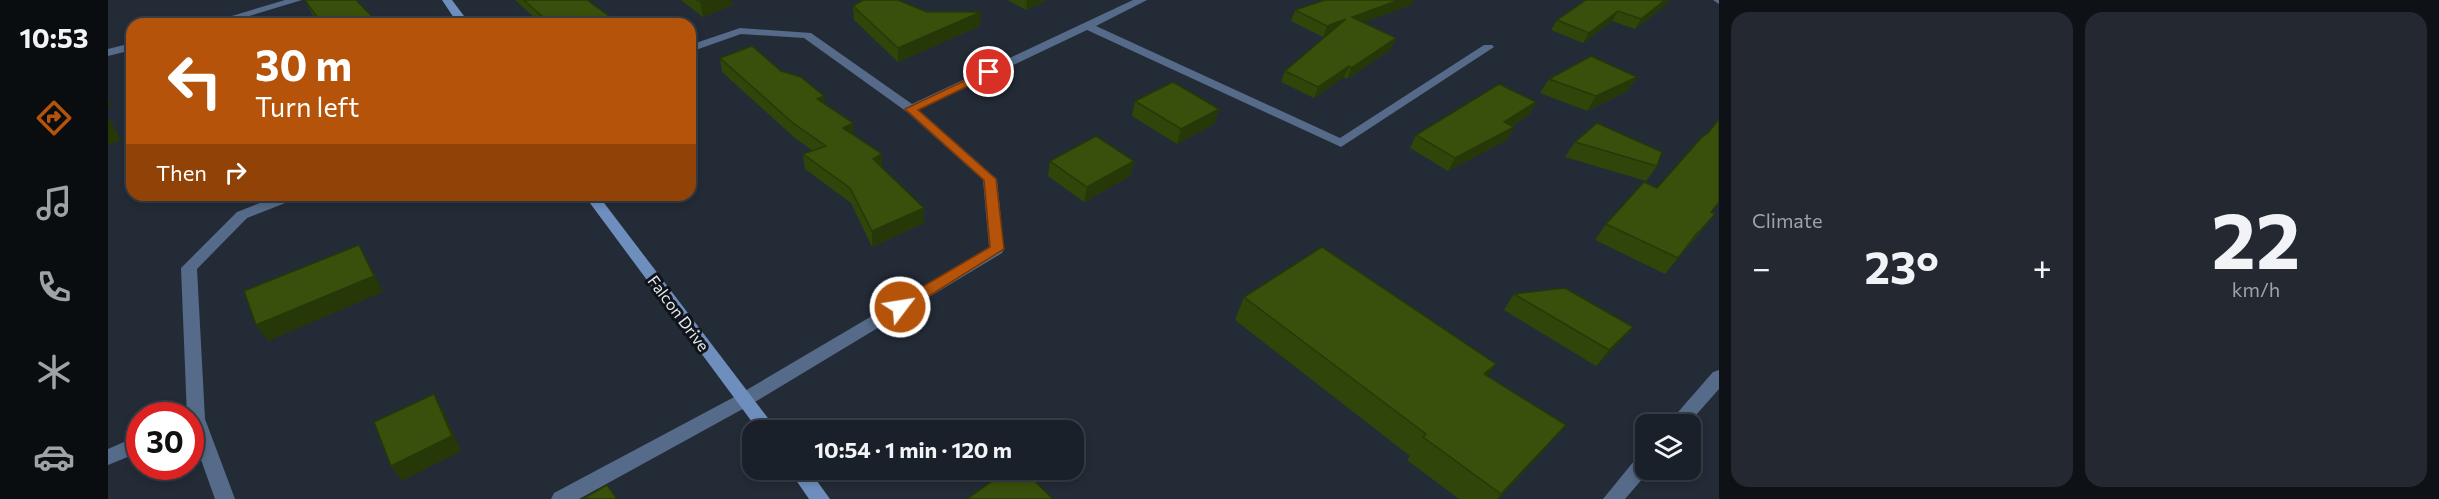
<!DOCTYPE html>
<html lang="en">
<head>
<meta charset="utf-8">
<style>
	:root { --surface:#1a2029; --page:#232831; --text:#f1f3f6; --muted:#9fa3a8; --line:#383e46; --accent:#b45309 }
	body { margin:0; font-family:Commissioner,sans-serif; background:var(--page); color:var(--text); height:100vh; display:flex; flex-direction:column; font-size:22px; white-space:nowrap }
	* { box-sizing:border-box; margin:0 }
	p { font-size:20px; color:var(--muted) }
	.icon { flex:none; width:33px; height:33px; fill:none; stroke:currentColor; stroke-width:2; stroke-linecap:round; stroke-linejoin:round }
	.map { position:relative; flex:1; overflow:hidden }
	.panel { display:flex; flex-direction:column; gap:12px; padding:12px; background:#0e1217; width:720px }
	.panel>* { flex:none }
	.banner { position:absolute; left:18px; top:18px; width:570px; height:183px; border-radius:18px; box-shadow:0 3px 9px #0003,0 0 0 2px var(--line); background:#b45309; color:#fff; overflow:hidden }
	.buttons { position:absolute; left:1527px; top:414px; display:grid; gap:12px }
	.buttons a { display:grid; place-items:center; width:66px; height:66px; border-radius:12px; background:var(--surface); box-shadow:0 3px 9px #0003,0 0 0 2px var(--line); font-size:30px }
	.speed { position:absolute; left:18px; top:402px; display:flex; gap:12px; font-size:30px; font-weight:700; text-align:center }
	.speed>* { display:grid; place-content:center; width:78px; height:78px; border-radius:50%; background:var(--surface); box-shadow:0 3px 9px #0003,0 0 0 2px var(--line); line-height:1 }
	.speed .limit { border:9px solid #d22; background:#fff; color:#111 }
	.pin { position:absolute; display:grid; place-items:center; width:51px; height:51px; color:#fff; margin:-26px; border:3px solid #fff; border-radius:50%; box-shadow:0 2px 6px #0007 }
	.me { position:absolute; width:66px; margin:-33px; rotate:59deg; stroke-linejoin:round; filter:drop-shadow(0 0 4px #0008) }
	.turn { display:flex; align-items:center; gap:21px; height:126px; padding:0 30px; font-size:27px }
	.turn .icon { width:78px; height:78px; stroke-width:2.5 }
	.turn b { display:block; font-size:42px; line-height:51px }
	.then { display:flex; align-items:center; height:57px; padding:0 30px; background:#0003; gap:12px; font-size:22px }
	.big { font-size:45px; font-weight:700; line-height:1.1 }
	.panel .tile { flex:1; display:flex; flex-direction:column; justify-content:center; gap:9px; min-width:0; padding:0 21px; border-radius:18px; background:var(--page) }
	.panel .dial { align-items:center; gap:0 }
	.dial b { font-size:78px; line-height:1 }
	.heat { display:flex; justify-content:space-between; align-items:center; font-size:33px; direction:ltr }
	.panel .tiles { flex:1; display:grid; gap:12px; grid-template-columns:repeat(2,1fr) }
	.trip { position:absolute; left:634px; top:420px; width:342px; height:60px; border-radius:18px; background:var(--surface); box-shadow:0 3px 9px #0003,0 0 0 2px var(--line); font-weight:700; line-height:60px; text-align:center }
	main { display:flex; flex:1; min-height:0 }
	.tab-bar { display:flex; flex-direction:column; width:108px; justify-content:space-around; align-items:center; background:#0a0d10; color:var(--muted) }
	.tab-bar .icon { width:42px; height:42px }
	.tab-bar .active { color:var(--accent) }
	.tab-bar b { font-size:27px; color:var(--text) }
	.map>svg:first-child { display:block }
</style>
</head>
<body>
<main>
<nav class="tab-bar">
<b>10:53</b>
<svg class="icon active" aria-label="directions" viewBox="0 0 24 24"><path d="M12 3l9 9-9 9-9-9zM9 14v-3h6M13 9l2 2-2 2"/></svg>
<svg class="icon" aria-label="music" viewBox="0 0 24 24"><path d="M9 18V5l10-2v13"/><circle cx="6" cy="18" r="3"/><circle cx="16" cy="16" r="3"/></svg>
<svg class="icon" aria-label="phone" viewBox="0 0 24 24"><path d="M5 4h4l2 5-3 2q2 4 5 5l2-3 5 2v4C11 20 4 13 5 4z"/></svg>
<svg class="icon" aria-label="climate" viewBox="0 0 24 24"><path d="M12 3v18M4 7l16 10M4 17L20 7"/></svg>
<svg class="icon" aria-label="car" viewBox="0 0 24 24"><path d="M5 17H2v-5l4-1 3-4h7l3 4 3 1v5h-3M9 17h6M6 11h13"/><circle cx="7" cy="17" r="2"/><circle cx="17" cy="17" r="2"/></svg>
</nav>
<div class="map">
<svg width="1611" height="499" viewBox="0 0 1611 499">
	<rect width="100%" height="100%" fill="#232b37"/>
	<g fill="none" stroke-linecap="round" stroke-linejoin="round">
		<g fill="#566b89" fill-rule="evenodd">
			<path d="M177 0H194L115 24H97Z"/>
			<path d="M1025 0H1039L988 26 1232 138 1376 45H1384L1386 47 1233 147 979 30 811 110 889 179 896 249 894 253 642 405 471 499H443L446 493 630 395 881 247 875 180 799 112 696 38 633 34 582 52V45L632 28 703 33 804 104Z"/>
			<path d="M1605 0H1611V4Z"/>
			<path d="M24 43V50L0 56V49Z"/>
			<path d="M172 195H192L190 198 139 218 89 269 97 419 127 499H107L82 429V416H79L73 268 129 212Z"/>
			<path d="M1611 370V389L1580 424H1561L1564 419 1605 372Z"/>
			<path d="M32 435V452L0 465V449Z"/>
			<path d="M1538 453V470H1542L1517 499H1495L1531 455Z"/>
		</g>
		<g fill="#6e8ebe" fill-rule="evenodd">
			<path d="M334 0H344L362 24H350Z"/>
			<path d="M476 195H490L669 430H650Z"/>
			<path d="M681 470H701L722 499H701Z"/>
		</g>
	</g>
	<g fill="#304509">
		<path d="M197 0 271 24H211L204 14Z"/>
		<path d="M407 0H479L508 21 509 24H425L431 22Z"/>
		<path d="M573 0H623L624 5 595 17Z"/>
		<path d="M899 0H939L918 10Z"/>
		<path d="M1559 4 1527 29 1504 21 1475 43 1443 30 1449 20Z"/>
		<path d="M1303 5 1255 22 1283 49 1239 79 1236 77 1206 98 1173 82 1177 71 1219 36 1215 37 1183 21 1187 10Z"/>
		<path d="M745 6 819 12 872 26 790 62 746 20Z"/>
		<path d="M612 58 673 71 717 104 746 135 774 154V168L816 208V223L764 247 743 203 697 169 695 154 705 151 687 138 614 72Z"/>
		<path d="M1529 77 1519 91 1479 111 1432 93 1441 79Z"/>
		<path d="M1027 101 1111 109 1106 124 1069 144 1024 116Z"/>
		<path d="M1428 102 1421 115 1404 126 1406 127 1399 140 1340 171 1302 148 1308 135Z"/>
		<path d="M1600 133 1603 212 1607 214 1579 248H1578L1557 274 1487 240 1498 224 1549 188Z"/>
		<path d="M1467 142 1549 166 1538 181 1457 157Z"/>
		<path d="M942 161H1026L1022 176 976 202 940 176Z"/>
		<path d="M1406 294 1525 327 1512 342 1488 366 1396 310Z"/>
		<path d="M1136 297 1380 376 1438 448 1390 499H1351L1299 460 1302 456 1127 320Z"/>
	</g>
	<g fill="#273808">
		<path d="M599 0H623L624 5 595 17 592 2Z"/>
		<path d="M919 0H939L918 10Z"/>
		<path d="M1291 0H1305L1303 5 1240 28 1244 17Z"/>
		<path d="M1557 0H1561L1559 4 1527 29 1533 19Z"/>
		<path d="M1510 11 1504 21 1475 43 1481 33Z"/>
		<path d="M873 12 872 26 790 62V48Z"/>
		<path d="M1238 19 1234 30 1215 37 1219 26Z"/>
		<path d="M1288 38 1283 49 1239 79 1243 68Z"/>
		<path d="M1241 66 1236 77 1206 98 1210 87Z"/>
		<path d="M1529 77 1519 91 1479 111 1488 96Z"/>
		<path d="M0 96 3 106H0Z"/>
		<path d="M716 96 717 111 709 99Z"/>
		<path d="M1428 102 1421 115 1388 135 1396 122Z"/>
		<path d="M1111 109 1106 124 1069 144 1073 129Z"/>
		<path d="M0 117 13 140 0 145Z"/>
		<path d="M745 123 746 138 735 128Z"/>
		<path d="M1406 127 1399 140 1340 171 1347 158Z"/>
		<path d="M774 154V169L765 159Z"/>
		<path d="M1026 161 1022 176 976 202 979 187Z"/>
		<path d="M816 208V223L764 247V231Z"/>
		<path d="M251 245 260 261 275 292 160 341 148 325Z"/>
		<path d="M1525 327 1512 342 1488 366 1501 350Z"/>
		<path d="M1388 364 1372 387 1376 374Z"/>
		<path d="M326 394 335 410 353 451 294 481 283 466Z"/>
		<path d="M1458 425 1438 448 1390 499H1389Z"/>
	</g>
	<g fill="#38500b" stroke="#273808" stroke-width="1.5">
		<path d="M197 0H248L271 24H214Z"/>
		<path d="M416 0H479L508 21 497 24H425L438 20Z"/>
		<path d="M589 0H599L592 2Z"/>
		<path d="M755 0H790L819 12H873L790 48 745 6Z"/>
		<path d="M1217 0H1291L1244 17 1288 38 1243 68 1241 66 1210 87 1177 71 1238 19 1219 26 1187 10Z"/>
		<path d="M1478 0H1557L1533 19 1510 11 1481 33 1449 20Z"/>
		<path d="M644 46 673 71 693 77 716 96 709 99 745 123 735 128 774 154 765 159 816 208 764 231 742 188 695 154 718 146 685 123 612 58Z"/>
		<path d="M1483 56 1529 77 1488 96 1441 79Z"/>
		<path d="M1065 82 1111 109 1073 129 1027 101Z"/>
		<path d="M1391 84 1428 102 1396 122 1406 127 1347 158 1308 135Z"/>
		<path d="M1611 119V202L1603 212 1607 214 1591 232H1590L1570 258 1498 224 1536 182 1549 188 1594 137 1600 133Z"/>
		<path d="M1489 123 1554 152 1549 166 1467 142Z"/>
		<path d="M988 136 1026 161 979 187 942 161Z"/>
		<path d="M251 245 266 276 148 325 136 291Z"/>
		<path d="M1214 247 1388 364 1376 374 1458 425 1393 494 1315 437 1318 434 1136 297Z"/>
		<path d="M1457 288 1525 327 1501 350 1406 294Z"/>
		<path d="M326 394 344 436 283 466 266 422Z"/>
		<path d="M900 470H915L944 498 942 499H859Z"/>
		<path d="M499 485 509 499H475Z"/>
	</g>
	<path fill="#b45309" stroke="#753606" stroke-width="1.5" d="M881 69 885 70V74L810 110 888 179 896 249 797 311H787L785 307 787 303 882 247 876 180 797 109Z"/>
	<g text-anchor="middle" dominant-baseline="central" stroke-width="6" stroke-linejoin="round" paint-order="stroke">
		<g font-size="16" fill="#e4e9f1" stroke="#101419">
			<text transform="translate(571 313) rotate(53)">Falcon Drive</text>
		</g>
	</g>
</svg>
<div class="buttons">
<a><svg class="icon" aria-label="layers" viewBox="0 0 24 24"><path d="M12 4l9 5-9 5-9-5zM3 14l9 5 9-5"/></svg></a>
</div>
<div class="speed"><div class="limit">30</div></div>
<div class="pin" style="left:881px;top:72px;background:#d93025"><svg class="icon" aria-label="arrive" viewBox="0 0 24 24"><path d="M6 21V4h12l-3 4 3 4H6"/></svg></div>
<svg class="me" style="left:792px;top:307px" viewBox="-20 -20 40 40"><circle r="17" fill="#b45309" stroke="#fff" stroke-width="3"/><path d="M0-11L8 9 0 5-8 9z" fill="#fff"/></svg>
<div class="trip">10:54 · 1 min · 120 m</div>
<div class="banner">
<div class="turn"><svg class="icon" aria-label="left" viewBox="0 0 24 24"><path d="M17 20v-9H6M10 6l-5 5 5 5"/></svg><div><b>30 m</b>Turn left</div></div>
<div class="then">Then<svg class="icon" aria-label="right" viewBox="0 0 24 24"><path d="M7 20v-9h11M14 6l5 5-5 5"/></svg></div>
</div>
</div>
<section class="panel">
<div class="tiles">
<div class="tile"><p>Climate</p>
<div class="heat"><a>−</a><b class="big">23°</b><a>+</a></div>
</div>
<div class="tile dial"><b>22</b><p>km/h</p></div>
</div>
</section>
</main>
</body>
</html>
